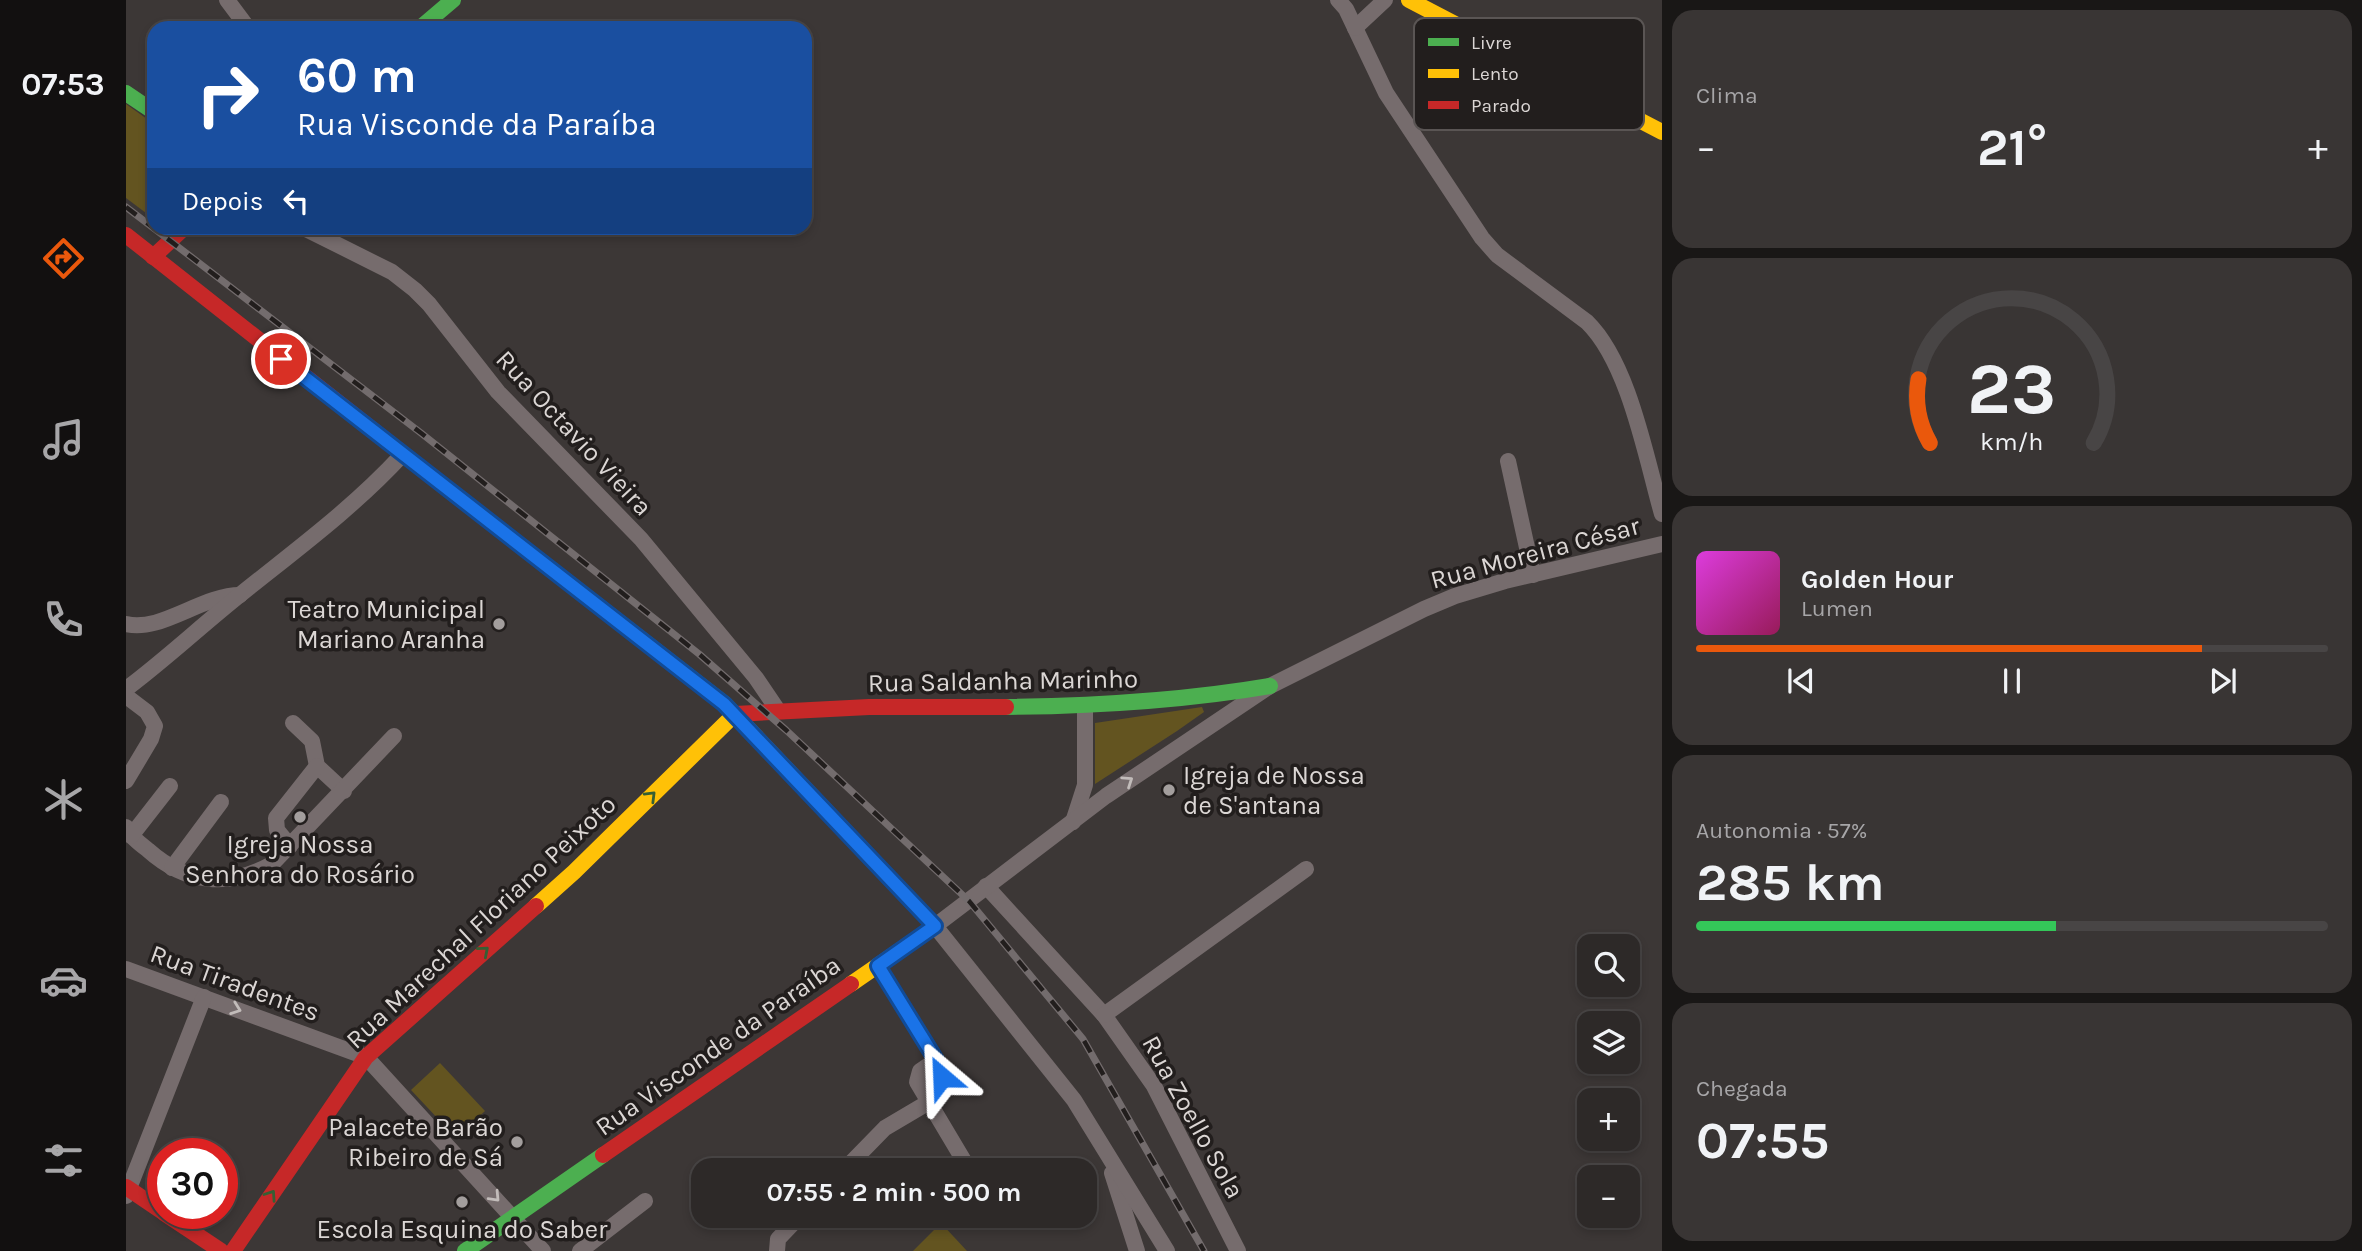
<!DOCTYPE html>
<html lang="pt">
<head>
<meta charset="utf-8">
<style>
	:root { --surface:#2d2928; --page:#393534; --text:#f1f3f6; --muted:#a7a6a8; --line:#484545; --accent:#ea580c }
	body { margin:0; font-family:Karla,sans-serif; background:var(--page); color:var(--text); height:100vh; display:flex; flex-direction:column; font-size:26px; white-space:nowrap }
	* { box-sizing:border-box; margin:0 }
	p { font-size:23px; color:var(--muted) }
	.icon { flex:none; width:38px; height:38px; fill:none; stroke:currentColor; stroke-width:2; stroke-linecap:round; stroke-linejoin:round }
	.map { position:relative; flex:1; overflow:hidden }
	.sheet { display:flex; flex-direction:column; gap:10px; padding:10px; background:#191716; width:700px }
	.sheet>* { flex:none }
	.guide { position:absolute; left:21px; top:21px; width:665px; height:214px; border-radius:21px; box-shadow:0 4px 10px #0003,0 0 0 2px var(--line); background:#1a4fa0; color:#fff; overflow:hidden }
	.tools { position:absolute; left:1451px; top:934px; display:grid; gap:14px }
	.tools a { display:grid; place-items:center; width:63px; height:63px; border-radius:14px; background:var(--surface); box-shadow:0 4px 10px #0003,0 0 0 2px var(--line); font-size:35px }
	.speed { position:absolute; left:21px; top:1138px; display:flex; gap:14px; font-size:35px; font-weight:700; text-align:center }
	.speed>* { display:grid; place-content:center; width:91px; height:91px; border-radius:50%; background:var(--surface); box-shadow:0 4px 10px #0003,0 0 0 2px var(--line); line-height:1 }
	.speed .limit { border:10px solid #d22; background:#fff; color:#111 }
	.pin { position:absolute; display:grid; place-items:center; width:60px; height:60px; color:#fff; margin:-30px; border:4px solid #fff; border-radius:50%; box-shadow:0 2px 7px #0007 }
	.me { position:absolute; width:77px; margin:-38px; rotate:334deg; stroke-linejoin:round; filter:drop-shadow(0 0 5px #0008) }
	.turn { display:flex; align-items:center; gap:24px; height:147px; padding:0 35px; font-size:32px }
	.turn .icon { width:91px; height:91px; stroke-width:2.5 }
	.turn b { display:block; font-size:49px; line-height:60px }
	.then { display:flex; align-items:center; height:66px; padding:0 35px; background:#0003; gap:14px; font-size:26px }
	.big { font-size:52px; font-weight:700; line-height:1.1 }
	.sheet .tile { flex:1; display:flex; flex-direction:column; justify-content:center; gap:10px; min-width:0; padding:0 24px; border-radius:21px; background:var(--page) }
	.sheet .dial { align-items:center; gap:0 }
	.dial svg { height:182px; overflow:visible; fill:none; stroke:var(--line); stroke-width:7; stroke-linecap:round; text-anchor:middle }
	.dial text { fill:var(--text); stroke:none }
	.song { display:flex; align-items:center; gap:21px }
	.cover { width:84px; height:84px; border-radius:10px; background:linear-gradient(135deg,hsl(300 70% 55%),hsl(330 70% 35%)) }
	.played { height:7px; border-radius:4px; background:linear-gradient(90deg,var(--accent) 80%,var(--line) 80%) }
	.keys { display:flex; justify-content:space-around; direction:ltr }
	.heat { display:flex; justify-content:space-between; align-items:center; font-size:38px; direction:ltr }
	.charge { height:10px; border-radius:5px; background:linear-gradient(90deg,#34c759 57%,var(--line) 0) }
	.trip { position:absolute; left:565px; top:1158px; width:406px; height:70px; border-radius:21px; background:var(--surface); box-shadow:0 4px 10px #0003,0 0 0 2px var(--line); font-weight:700; line-height:70px; text-align:center }
	main { display:flex; flex:1; min-height:0 }
	.tabs { display:flex; flex-direction:column; width:126px; justify-content:space-around; align-items:center; background:#121010; color:var(--muted) }
	.tabs .icon { width:49px; height:49px }
	.tabs .active { color:var(--accent) }
	.tabs b { font-size:32px; color:var(--text) }
	.map>svg:first-child { display:block }
</style>
</head>
<body>
<main>
<nav class="tabs">
<b>07:53</b>
<svg class="icon active" aria-label="directions" viewBox="0 0 24 24"><path d="M12 3l9 9-9 9-9-9zM9 14v-3h6M13 9l2 2-2 2"/></svg>
<svg class="icon" aria-label="music" viewBox="0 0 24 24"><path d="M9 18V5l10-2v13"/><circle cx="6" cy="18" r="3"/><circle cx="16" cy="16" r="3"/></svg>
<svg class="icon" aria-label="phone" viewBox="0 0 24 24"><path d="M5 4h4l2 5-3 2q2 4 5 5l2-3 5 2v4C11 20 4 13 5 4z"/></svg>
<svg class="icon" aria-label="climate" viewBox="0 0 24 24"><path d="M12 3v18M4 7l16 10M4 17L20 7"/></svg>
<svg class="icon" aria-label="car" viewBox="0 0 24 24"><path d="M5 17H2v-5l4-1 3-4h7l3 4 3 1v5h-3M9 17h6M6 11h13"/><circle cx="7" cy="17" r="2"/><circle cx="17" cy="17" r="2"/></svg>
<svg class="icon" aria-label="filters" viewBox="0 0 24 24"><path d="M4 7h16M4 17h16"/><circle cx="9" cy="7" r="2"/><circle cx="15" cy="17" r="2"/></svg>
</nav>
<div class="map">
<svg width="1536" height="1251" viewBox="0 0 1536 1251">
	<rect width="100%" height="100%" fill="#3c3736"/>
	<g fill="#635420">
		<path d="M0 104 28 124V219L0 198Z"/>
		<path d="M1076 707 1078 712 1051 731 969 784V723Z"/>
		<path d="M314 1063 359 1111 330 1138 285 1090Z"/>
		<path d="M815 1223 841 1251H787Z"/>
	</g>
	<g fill="none" stroke-linecap="round" stroke-linejoin="round">
		<g stroke="#766c6d" stroke-width="16">
			<path d="M101 0 122 28"/>
			<path d="M1212 0 1220 9 1260 93 1356 238 1371 255 1461 322C1503 363 1520 458 1536 514"/>
			<path d="M1229 28 1259 0"/>
			<path d="M178 228 266 272 289 290 303 304 372 392 515 539 630 678 651 709"/>
			<path d="M1382 461 1407 575"/>
			<path d="M0 624C34 633 76 595 114 595"/>
			<path d="M0 689C40 659 76 625 115 594 171 549 227 508 276 455"/>
			<path d="M0 696 21 712 29 726 25 739 0 781"/>
			<path d="M167 723 186 741 191 766 218 791"/>
			<path d="M947 822 959 785V707"/>
			<path d="M0 827C5 837 13 843 22 850 60 884 103 888 146 864L268 736"/>
			<path d="M5 836 44 786"/>
			<path d="M164 846 151 830 150 818 191 766"/>
			<path d="M46 868 95 802"/>
			<path d="M860 886 978 1015 1028 1086 1112 1251"/>
			<path d="M0 969 240 1057 417 1251"/>
			<path d="M978 1015 1180 869"/>
			<path d="M810 1060 794 1071 791 1082 844 1171"/>
			<path d="M717 1171 759 1128 803 1102 817 1081 810 1060 752 966"/>
			<path d="M986 1173 1011 1251"/>
			<path d="M0 1196 78 997"/>
			<path d="M454 1251 519 1201"/>
			<path d="M651 1251 652 1239 674 1216"/>
			<path d="M1041 1251 948 1100 809 926 980 796 1144 686 1298 609 1329 596 1379 581 1536 544"/>
		</g>
		<g stroke="#4caf50" stroke-width="16">
			<path d="M294 28 327 0"/>
			<path d="M0 93 28 112"/>
			<path d="M323 490 599 704 617 723"/>
			<path d="M880 707C969 706 1056 701 1144 686"/>
			<path d="M339 1251 477 1155"/>
		</g>
		<g stroke="#ffc107" stroke-width="16">
			<path d="M1283 0 1536 132"/>
			<path d="M617 723 809 926 725 984"/>
			<path d="M410 906 448 872 609 714"/>
		</g>
		<g stroke="#c62828" stroke-width="16">
			<path d="M0 235 323 490"/>
			<path d="M27 257 58 228"/>
			<path d="M609 714 743 707H880"/>
			<path d="M477 1155 725 984"/>
			<path d="M0 1187 37 1212"/>
			<path d="M38 1213 95 1251"/>
			<path d="M107 1251 240 1057 410 906"/>
		</g>
		<defs>
			<path id="rail" d="M0 207 295 433 573 654 660 730 843 901 957 1039 1078 1251"/>
		</defs>
		<use href="#rail" stroke="#736c6d" stroke-width="7"/>
		<use href="#rail" stroke="#221e1d" stroke-width="4.5" stroke-dasharray="13" stroke-linecap="butt"/>
	</g>
	<defs><path id="oneway-chevron" d="M-2-3.5L2.5 0L-2 3.5" fill="none" stroke-width="1.6" stroke-linecap="round" stroke-linejoin="round" transform="scale(1.75)"/></defs>
	<g stroke="#c2bcba">
		<use href="#oneway-chevron" transform="translate(1002 781) rotate(-34)"/>
		<use href="#oneway-chevron" transform="translate(110 1009) rotate(20)"/>
		<use href="#oneway-chevron" transform="translate(369 1197) rotate(47)"/>
	</g>
	<g stroke="#355f34">
		<use href="#oneway-chevron" transform="translate(525 796) rotate(-45)"/>
		<use href="#oneway-chevron" transform="translate(358 951) rotate(-41)"/>
		<use href="#oneway-chevron" transform="translate(145 1195) rotate(-56)"/>
	</g>
	<g fill="none" stroke-linecap="round" stroke-linejoin="round">
		<defs>
			<path id="route" d="M155 359 598 704 809 926 752 966 810 1060 816 1077"/>
		</defs>
		<use href="#route" stroke="#114b97" stroke-width="18"/>
		<use href="#route" stroke="#1a73e8" stroke-width="12"/>
	</g>
	<g fill="#a39e9d" stroke="#221e1d" stroke-width="2.5">
		<circle cx="373" cy="624" r="7"/>
		<circle cx="1043" cy="790" r="7"/>
		<circle cx="174" cy="817" r="7"/>
		<circle cx="391" cy="1142" r="7"/>
		<circle cx="336" cy="1202" r="7"/>
	</g>
	<g text-anchor="middle" dominant-baseline="central" stroke-width="7" stroke-linejoin="round" paint-order="stroke">
		<g font-size="26" fill="#dbd6d4" stroke="#221e1d">
			<text transform="translate(448 433) rotate(47)">Rua Octavio Vieira</text>
			<text transform="translate(1409 553) rotate(-15)">Rua Moreira César</text>
			<text transform="translate(877 681) rotate(-1)">Rua Saldanha Marinho</text>
			<text transform="translate(355 922) rotate(-43)">Rua Marechal Floriano Peixoto</text>
			<text transform="translate(109 983) rotate(20)">Rua Tiradentes</text>
			<text transform="translate(592 1046) rotate(-35)">Rua Visconde da Paraíba</text>
			<text transform="translate(1067 1117) rotate(61)">Rua Zoello Sola</text>
		</g>
		<g font-size="26" fill="#dbd6d4" stroke="#221e1d" text-anchor="end">
			<text x="359" y="609">Teatro Municipal<tspan x="359" dy="30">Mariano Aranha</tspan></text>
			<text x="1057" y="775" text-anchor="start">Igreja de Nossa<tspan x="1057" dy="30">de S'antana</tspan></text>
			<text x="174" y="844" text-anchor="middle">Igreja Nossa<tspan x="174" dy="30">Senhora do Rosário</tspan></text>
			<text x="377" y="1127">Palacete Barão<tspan x="377" dy="30">Ribeiro de Sá</tspan></text>
			<text x="336" y="1229" text-anchor="middle">Escola Esquina do Saber</text>
		</g>
	</g>
	<rect x="1288" y="18" width="230" height="112" rx="10" fill="#221e1d" stroke="#5a5554" stroke-width="2"/>
	<rect x="1302" y="38" width="31" height="8" fill="#4caf50"/>
	<rect x="1302" y="69" width="31" height="9" fill="#ffc107"/>
	<rect x="1302" y="101" width="31" height="8" fill="#c62828"/>
	<g font-size="19" fill="#dbd6d4">
		<text x="1345" y="49">Livre</text>
		<text x="1345" y="80">Lento</text>
		<text x="1345" y="112">Parado</text>
	</g>
</svg>
<div class="tools">
<a><svg class="icon" aria-label="search" viewBox="0 0 24 24"><circle cx="10" cy="10" r="6"/><path d="M15 15l6 6"/></svg></a>
<a><svg class="icon" aria-label="layers" viewBox="0 0 24 24"><path d="M12 4l9 5-9 5-9-5zM3 14l9 5 9-5"/></svg></a>
<a>+</a>
<a>−</a>
</div>
<div class="speed"><div class="limit">30</div></div>
<div class="pin" style="left:155px;top:359px;background:#d93025"><svg class="icon" aria-label="arrive" viewBox="0 0 24 24"><path d="M6 21V4h12l-3 4 3 4H6"/></svg></div>
<svg class="me" style="left:816px;top:1077px" viewBox="-20 -20 40 40"><path d="M0-17L14 15 0 8-14 15z" fill="#1a73e8" stroke="#fff" stroke-width="4"/></svg>
<div class="trip">07:55 · 2 min · 500 m</div>
<div class="guide">
<div class="turn"><svg class="icon" aria-label="right" viewBox="0 0 24 24"><path d="M7 20v-9h11M14 6l5 5-5 5"/></svg><div><b>60 m</b>Rua Visconde da Paraíba</div></div>
<div class="then">Depois<svg class="icon" aria-label="left" viewBox="0 0 24 24"><path d="M17 20v-9H6M10 6l-5 5 5 5"/></svg></div>
</div>
</div>
<section class="sheet">
<div class="tile"><p>Clima</p>
<div class="heat"><a>−</a><b class="big">21°</b><a>+</a></div>
</div>
<div class="tile dial"><svg viewBox="0 0 100 80">
<path d="M14 69A42 42 0 1 1 86 69"/>
<path d="M14 69A42 42 0 0 1 9 41" stroke="#ea580c"/>
<text x="50" y="56" font-size="32" font-weight="700">23</text>
<text x="50" y="72" font-size="11">km/h</text>
</svg></div>
<div class="tile">
<div class="song"><i class="cover"></i><div><b>Golden Hour</b><p>Lumen</p></div></div>
<div class="played"></div>
<div class="keys"><svg class="icon" aria-label="previous" viewBox="0 0 24 24"><path d="M18 5L8 12l10 7zM5 5v14"/></svg><svg class="icon" aria-label="pause" viewBox="0 0 24 24"><path d="M8 5v14M16 5v14"/></svg><svg class="icon" aria-label="next" viewBox="0 0 24 24"><path d="M6 5l10 7-10 7zM19 5v14"/></svg></div>
</div>
<div class="tile"><p>Autonomia · 57%</p><b class="big">285 km</b><div class="charge"></div></div>
<div class="tile"><p>Chegada</p><b class="big">07:55</b></div>
</section>
</main>
</body>
</html>
